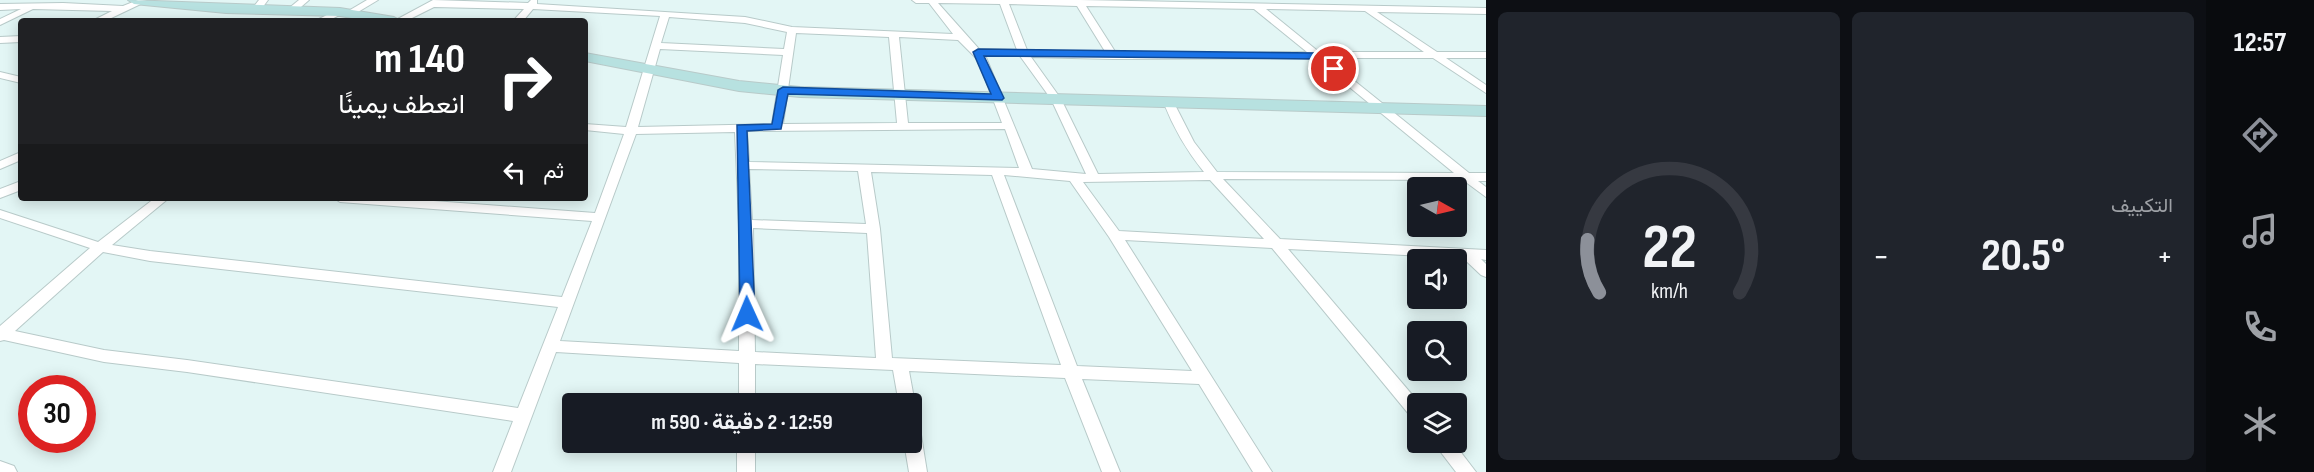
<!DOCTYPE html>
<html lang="ar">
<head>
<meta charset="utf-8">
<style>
	:root { --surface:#171b24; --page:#20242c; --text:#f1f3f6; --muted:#9ea1a6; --line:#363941; --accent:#8c9099 }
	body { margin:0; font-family:"Sofia Sans Condensed",Vazirmatn,sans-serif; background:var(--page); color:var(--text); direction:rtl; height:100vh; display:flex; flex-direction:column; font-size:22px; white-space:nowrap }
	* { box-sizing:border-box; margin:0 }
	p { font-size:20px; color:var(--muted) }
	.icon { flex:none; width:33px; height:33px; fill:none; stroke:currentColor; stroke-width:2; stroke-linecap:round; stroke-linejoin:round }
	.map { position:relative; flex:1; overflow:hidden; direction:ltr }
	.panel { display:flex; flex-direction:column; gap:12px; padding:12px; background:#0d0f14; width:720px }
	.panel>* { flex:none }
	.hud { position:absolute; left:18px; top:18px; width:570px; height:183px; border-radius:6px; box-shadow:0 3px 15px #0003; direction:rtl; background:#202124; color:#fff; overflow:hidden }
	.needle { width:39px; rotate:98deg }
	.fabs { position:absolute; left:1407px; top:177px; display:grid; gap:12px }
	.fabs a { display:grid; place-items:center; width:60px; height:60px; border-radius:6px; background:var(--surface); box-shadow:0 3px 15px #0003; font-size:30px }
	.speed { position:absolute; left:18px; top:375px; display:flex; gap:12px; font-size:30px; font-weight:700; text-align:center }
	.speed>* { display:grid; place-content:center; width:78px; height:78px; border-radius:50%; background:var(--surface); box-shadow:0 3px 15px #0003; line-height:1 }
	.speed .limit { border:9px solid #d22; background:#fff; color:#111 }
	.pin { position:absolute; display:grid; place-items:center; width:51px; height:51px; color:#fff; margin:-26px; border:3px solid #fff; border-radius:50%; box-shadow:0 2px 6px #0007 }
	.me { position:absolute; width:66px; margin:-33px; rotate:359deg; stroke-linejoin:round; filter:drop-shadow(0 0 4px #0008) }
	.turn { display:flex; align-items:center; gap:21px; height:126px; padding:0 24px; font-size:27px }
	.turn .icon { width:78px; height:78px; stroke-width:2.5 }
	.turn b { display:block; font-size:42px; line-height:51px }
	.then { display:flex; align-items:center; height:57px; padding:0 24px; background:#0003; gap:12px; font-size:22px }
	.big { font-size:45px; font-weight:700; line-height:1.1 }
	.panel .widget { flex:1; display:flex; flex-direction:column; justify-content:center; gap:9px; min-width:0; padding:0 21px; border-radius:9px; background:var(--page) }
	.panel .dial { align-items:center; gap:0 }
	.dial svg { height:156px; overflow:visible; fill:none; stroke:var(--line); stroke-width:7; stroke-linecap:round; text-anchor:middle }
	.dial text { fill:var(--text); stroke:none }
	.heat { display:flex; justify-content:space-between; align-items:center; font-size:33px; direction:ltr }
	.panel .tiles { flex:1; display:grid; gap:12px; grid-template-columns:repeat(2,1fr) }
	.trip { position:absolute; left:562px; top:393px; width:360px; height:60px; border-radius:6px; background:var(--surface); box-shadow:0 3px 15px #0003; font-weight:700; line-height:60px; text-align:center; direction:rtl }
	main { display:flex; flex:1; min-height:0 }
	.tabs { display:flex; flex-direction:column; width:108px; justify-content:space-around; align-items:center; background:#090b0e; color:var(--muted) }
	.tabs .icon { width:42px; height:42px }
	.tabs .on { color:var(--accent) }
	.tabs b { font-size:27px; color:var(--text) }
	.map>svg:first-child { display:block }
</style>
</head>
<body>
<main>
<nav class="tabs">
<b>12:57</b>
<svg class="icon on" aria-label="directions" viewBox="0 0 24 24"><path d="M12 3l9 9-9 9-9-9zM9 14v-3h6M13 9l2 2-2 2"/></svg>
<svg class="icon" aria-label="music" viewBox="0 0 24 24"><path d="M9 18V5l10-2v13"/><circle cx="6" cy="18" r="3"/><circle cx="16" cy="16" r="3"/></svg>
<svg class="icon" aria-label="phone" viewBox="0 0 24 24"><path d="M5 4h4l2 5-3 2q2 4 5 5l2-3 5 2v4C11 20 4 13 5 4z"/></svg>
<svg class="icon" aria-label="climate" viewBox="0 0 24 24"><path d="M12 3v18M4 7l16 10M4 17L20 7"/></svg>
</nav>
<section class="panel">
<div class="tiles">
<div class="widget"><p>التكييف</p>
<div class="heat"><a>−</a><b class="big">20.5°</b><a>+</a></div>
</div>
<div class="widget dial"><svg viewBox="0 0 100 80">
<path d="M14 69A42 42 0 1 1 86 69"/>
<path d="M14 69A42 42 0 0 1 8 42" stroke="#8c9099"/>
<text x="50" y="56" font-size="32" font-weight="700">22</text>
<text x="50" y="72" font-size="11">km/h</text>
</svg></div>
</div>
</section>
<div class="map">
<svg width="1486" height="472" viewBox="0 0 1486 472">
	<rect width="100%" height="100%" fill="#e3f6f5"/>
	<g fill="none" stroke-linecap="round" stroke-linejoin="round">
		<defs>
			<g id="street">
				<path d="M138 0 147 1 105 21H92L112 11 33 9 0 25V19L21 9 0 10V4L63 3 123 6Z"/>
				<path d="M259 0H268L259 12H253L251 10Z"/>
				<path d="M299 0H309L294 13H288V9Z"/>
				<path d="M367 0H378L353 15 345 13Z"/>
				<path d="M433 0 528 3 531 0H537V4L745 17 792 27 953 34 929 3H916L912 0H1080L1486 8V14L1377 12 1437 52H1486V58H1446L1486 85V93L1433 58H1326L1469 173H1486V181H1478L1486 187V197L1463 180 1223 179 1280 239 1486 250V260L1481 259 1486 264V277L1481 275 1463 258 1288 249 1420 404H1418V420L1412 418 1272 248 1125 240 1272 472H1253L1199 384 1082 379 1120 472H1102L1065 378 909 371 915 404 912 409V404H899L893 370 755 364V404H739V363L556 352 511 472H493L513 421 187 372 104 362 4 340 0 341V326L90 248 0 218V210L98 242 155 198H169L112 245 150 251 562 297 592 221 340 202 334 198H394L595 213 624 134 585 130V124L626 127 660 16 533 9 523 21H513L524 9 434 7 406 21H394ZM938 3 1000 4 1017 50 979 49ZM1009 4 1077 6 1106 53 1027 50ZM1086 6 1254 9 1307 52 1116 53ZM1266 9 1365 11 1424 52H1319ZM669 17 745 23 787 32 784 49 661 43ZM796 33 889 37 897 123 783 124ZM899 37 958 40 978 60 1002 123H908ZM660 49 783 55 772 124 638 127ZM985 55 1020 56 1051 99 1086 174 1032 169ZM1031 57 1113 59 1314 58 1454 173 1217 172 1194 142 1173 101 1168 98 1163 101C1173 127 1186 150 1204 172L1098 174 1061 99ZM1005 129 1019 168 749 162 747 131ZM735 132 739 224V351L560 341 636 134ZM749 169 858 171 866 224 752 220ZM871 172 992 175 1061 365 892 358 880 229ZM1004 175 1070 181 1109 237 1192 371 1077 366ZM1210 180 1264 239 1119 231 1083 182ZM753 228 867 233 876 358 755 352ZM103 252 150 261 558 307 518 408 187 360 104 350 15 331Z"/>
				<path d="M337 10 345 12 328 21H315Z"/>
				<path d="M21 36V42L0 43V37Z"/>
				<path d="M0 72 21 77V83L0 78Z"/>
				<path d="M21 152V160L0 169V161Z"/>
				<path d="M21 181V190L0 198V189Z"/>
				<path d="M912 428 918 430 921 435 927 472H909L904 442H912Z"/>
				<rect x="737" y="442" width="18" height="30"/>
				<path d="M1433 442H1453L1476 472H1456Z"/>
				<path d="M0 461 14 466 17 472H0Z"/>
			</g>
			<g id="secondary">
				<path d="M128 0 340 8 394 17 401 21H370L340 16 226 13 134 4Z"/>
				<path d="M585 53 739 81 800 87 1486 106V116L800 97 739 91 585 61Z"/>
			</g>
		</defs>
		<use href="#street" stroke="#b8cac9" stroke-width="2"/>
		<use href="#secondary" stroke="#b8cac9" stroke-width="2"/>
		<use href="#street" fill="#fff" fill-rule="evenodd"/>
		<use href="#secondary" fill="#b7e1e0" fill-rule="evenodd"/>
	</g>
	<path fill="#1a73e8" stroke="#114b97" stroke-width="1.5" d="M978 49 1318 53 1339 69 1331 72 1315 59 984 56 1004 98 1002 100 788 94 781 129 747 131 755 314 753 317H742L740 314 737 125 772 124 778 90 783 87 991 94 973 52Z"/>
</svg>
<div class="fabs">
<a><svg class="needle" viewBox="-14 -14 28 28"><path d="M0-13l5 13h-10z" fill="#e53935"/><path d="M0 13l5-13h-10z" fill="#9ea1a6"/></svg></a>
<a><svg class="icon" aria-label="sound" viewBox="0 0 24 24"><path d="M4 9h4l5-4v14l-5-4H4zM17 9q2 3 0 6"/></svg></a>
<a><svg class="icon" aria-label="search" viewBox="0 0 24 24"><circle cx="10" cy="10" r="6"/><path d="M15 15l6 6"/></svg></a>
<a><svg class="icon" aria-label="layers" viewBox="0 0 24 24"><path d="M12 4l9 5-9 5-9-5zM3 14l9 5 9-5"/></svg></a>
</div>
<div class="speed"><div class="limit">30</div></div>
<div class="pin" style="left:1334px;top:69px;background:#d93025"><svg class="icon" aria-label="arrive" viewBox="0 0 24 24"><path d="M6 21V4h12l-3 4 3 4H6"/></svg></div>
<svg class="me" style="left:747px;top:314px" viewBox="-20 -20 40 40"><path d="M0-17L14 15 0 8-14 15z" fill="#1a73e8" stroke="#fff" stroke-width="4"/></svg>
<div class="trip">12:59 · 2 دقيقة · 590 m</div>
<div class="hud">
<div class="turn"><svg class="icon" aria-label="right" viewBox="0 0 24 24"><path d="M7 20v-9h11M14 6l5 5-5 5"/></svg><div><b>140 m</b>انعطف يمينًا</div></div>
<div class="then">ثم<svg class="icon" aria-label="left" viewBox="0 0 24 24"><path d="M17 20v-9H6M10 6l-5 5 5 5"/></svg></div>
</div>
</div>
</main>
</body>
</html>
